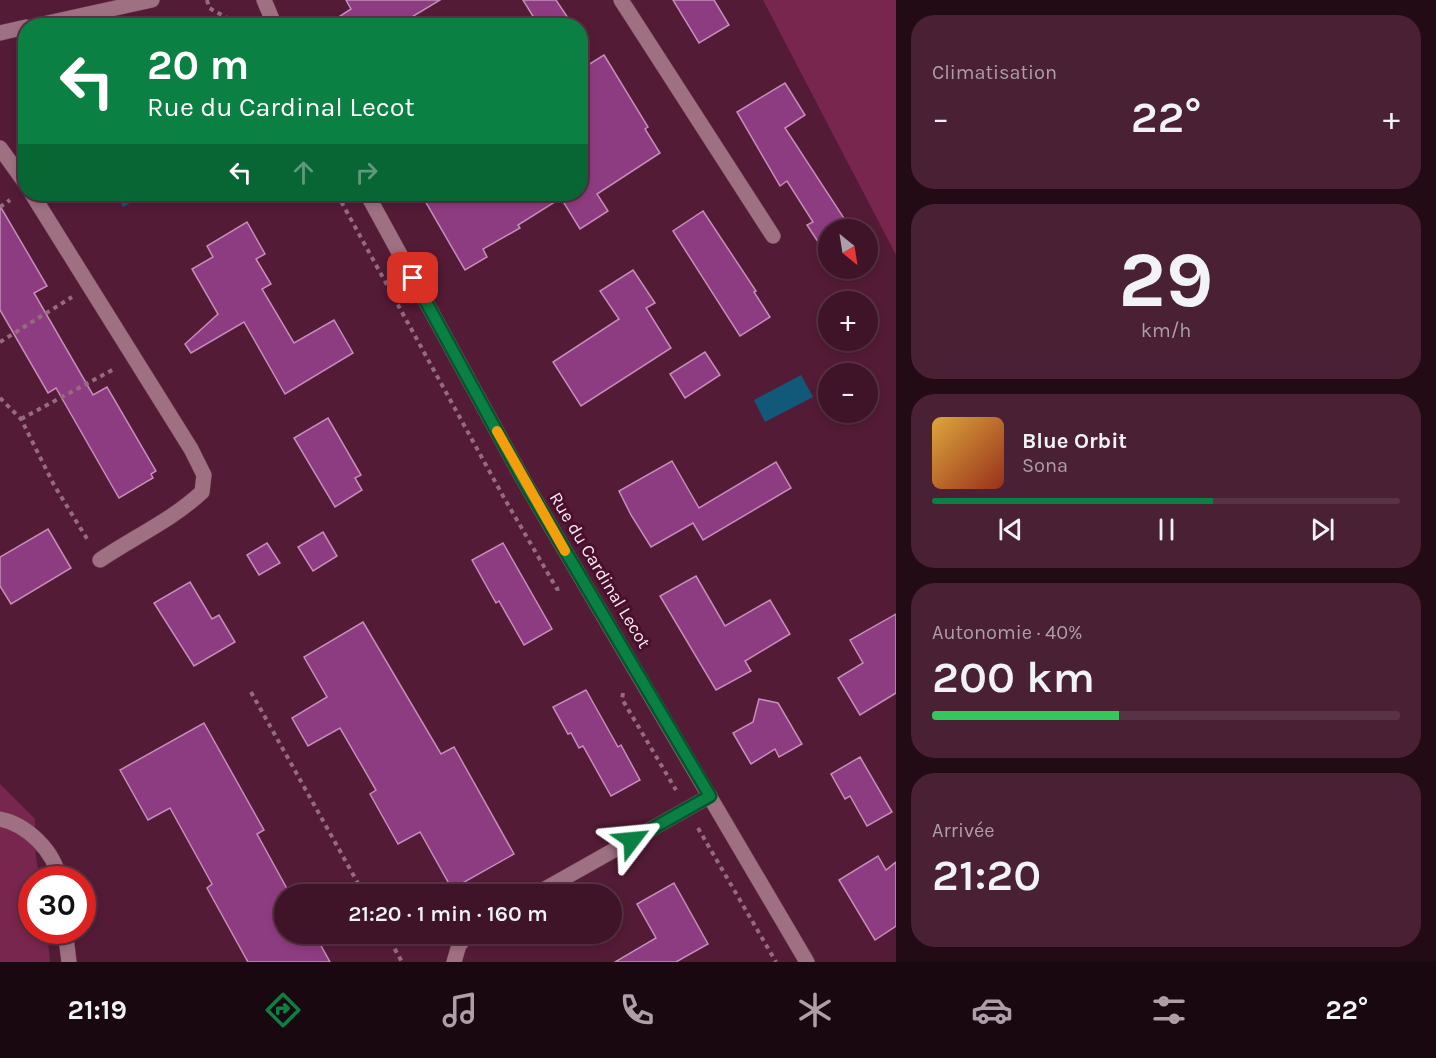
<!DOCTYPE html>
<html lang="fr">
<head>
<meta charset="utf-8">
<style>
	:root { --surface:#3f1428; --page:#4a2134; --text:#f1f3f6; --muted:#ad9ea8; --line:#583345; --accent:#0b8043 }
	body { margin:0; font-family:Karla,sans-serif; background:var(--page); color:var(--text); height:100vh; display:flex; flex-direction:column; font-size:22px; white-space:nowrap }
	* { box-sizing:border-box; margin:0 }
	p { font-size:20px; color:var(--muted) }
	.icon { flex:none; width:33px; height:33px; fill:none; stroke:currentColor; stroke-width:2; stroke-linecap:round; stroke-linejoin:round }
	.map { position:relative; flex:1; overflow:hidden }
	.drawer { display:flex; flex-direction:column; gap:15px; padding:15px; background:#230b16; width:540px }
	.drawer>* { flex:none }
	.banner { position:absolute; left:18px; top:18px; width:570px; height:183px; border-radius:24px; box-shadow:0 3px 9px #0003,0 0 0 2px var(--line); background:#0b8043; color:#fff; overflow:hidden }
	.needle { width:39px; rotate:150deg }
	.tools { position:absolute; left:818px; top:219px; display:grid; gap:12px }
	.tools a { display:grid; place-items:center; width:60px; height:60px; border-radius:50%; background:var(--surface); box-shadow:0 3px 9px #0003,0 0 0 2px var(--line); font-size:30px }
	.speed { position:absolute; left:18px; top:866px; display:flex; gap:12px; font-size:30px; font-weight:700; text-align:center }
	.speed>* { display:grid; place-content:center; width:78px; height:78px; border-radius:50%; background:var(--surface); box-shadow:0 3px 9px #0003,0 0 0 2px var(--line); line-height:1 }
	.speed .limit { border:9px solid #d22; background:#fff; color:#111 }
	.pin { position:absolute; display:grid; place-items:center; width:51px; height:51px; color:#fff; margin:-26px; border-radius:12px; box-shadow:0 3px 9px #0006 }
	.me { position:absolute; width:66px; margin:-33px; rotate:61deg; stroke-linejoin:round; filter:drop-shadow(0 0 4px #0008) }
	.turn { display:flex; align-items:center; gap:21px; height:126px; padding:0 30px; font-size:27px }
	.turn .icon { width:78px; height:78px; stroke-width:2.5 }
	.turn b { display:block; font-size:42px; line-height:51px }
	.lanes { display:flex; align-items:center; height:57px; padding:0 30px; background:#0003; justify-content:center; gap:30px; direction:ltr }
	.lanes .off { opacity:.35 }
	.big { font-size:45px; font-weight:600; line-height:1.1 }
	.drawer .card { flex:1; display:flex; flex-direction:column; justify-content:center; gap:9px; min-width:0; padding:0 21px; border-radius:24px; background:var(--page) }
	.drawer .dial { align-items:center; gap:0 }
	.dial b { font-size:78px; line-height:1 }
	.song { display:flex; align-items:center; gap:18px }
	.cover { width:72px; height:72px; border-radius:9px; background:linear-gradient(135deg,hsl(40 70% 55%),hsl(10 70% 35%)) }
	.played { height:6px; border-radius:3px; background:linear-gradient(90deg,var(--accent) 60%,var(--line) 60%) }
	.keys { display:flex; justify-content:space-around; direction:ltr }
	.heat { display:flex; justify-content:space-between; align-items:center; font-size:33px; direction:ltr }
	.charge { height:9px; border-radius:4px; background:linear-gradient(90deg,#34c759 40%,var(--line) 0) }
	.trip { position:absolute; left:274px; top:884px; width:348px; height:60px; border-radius:30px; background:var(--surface); box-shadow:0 3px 9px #0003,0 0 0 2px var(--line); font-weight:600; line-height:60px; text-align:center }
	.menu { display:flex; height:96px; justify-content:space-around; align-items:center; background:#190810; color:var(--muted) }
	.menu .icon { width:42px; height:42px }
	.menu .selected { color:var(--accent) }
	.menu b { font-size:27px; color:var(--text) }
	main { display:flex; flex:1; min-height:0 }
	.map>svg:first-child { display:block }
</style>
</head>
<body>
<main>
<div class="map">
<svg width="896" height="962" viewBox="0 0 896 962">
	<rect width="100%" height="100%" fill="#541b36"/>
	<g fill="#78264d">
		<path d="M763 0H896V255Z"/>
		<path d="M0 784 35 819 36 858 40 879H32V930H47L50 962H0Z"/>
	</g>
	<g fill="#115879">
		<path d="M116 194H140L142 196 123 207Z"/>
		<path d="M801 375 813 397 765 422 754 400Z"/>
	</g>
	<g fill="#8e3c81" stroke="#c58db9" stroke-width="1.5">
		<path d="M346 0H440L397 26H325L351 9Z"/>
		<path d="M523 0H556L568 18 556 26H539Z"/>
		<path d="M673 0H714L729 25 699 43Z"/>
		<path d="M604 55 648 127 645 129 660 153 597 194 608 211 580 229 561 198 518 225 520 228 483 249 487 257 465 270 421 194H580V70Z"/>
		<path d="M785 83 805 115 785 128 851 229 828 230V244L822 248 807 225 813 222 787 181 780 186 737 112Z"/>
		<path d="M0 206 47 286 34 293 93 395 107 387 156 471 151 474 153 478 119 498 56 388 48 393 0 310Z"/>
		<path d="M703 211 756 291 754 292 770 317 740 336 673 231Z"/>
		<path d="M247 222 265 254 256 259 271 284 262 289 294 343 334 320 353 353 285 394 244 322 191 353 185 344 218 314 192 269 213 257 207 246Z"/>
		<path d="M633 270 655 303 646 308 671 348 581 406 553 362 619 319 600 291Z"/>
		<path d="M705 352 720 375 685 398 670 374Z"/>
		<path d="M328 418 361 475 355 478 362 490 335 507 294 438Z"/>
		<path d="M672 461 699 508 776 462 791 488 703 540 693 523 651 547 631 515 619 491Z"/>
		<path d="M48 529 71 568 11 604 0 586V557Z"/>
		<path d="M323 532 337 556 313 571 298 547Z"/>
		<path d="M267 543 280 563 259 575 247 555Z"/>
		<path d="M503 543 552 629 524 645 499 601 496 603 472 560Z"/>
		<path d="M696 576 725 626 770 600 790 634 745 661 751 671 716 690 660 596Z"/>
		<path d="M190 582 212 619 219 615 235 642 194 666 154 603Z"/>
		<path d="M896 614V693L860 715 838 678 863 663 850 640Z"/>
		<path d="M363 622 441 754 454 747 514 854 452 889 420 832 398 844 370 794 376 790 340 728 308 746 292 718 327 697 304 657Z"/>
		<path d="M586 690 618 747 621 745 640 780 611 796 583 746 579 748 571 733 568 734 553 707Z"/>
		<path d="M759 699 778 703 802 744 779 757 775 749 751 764 733 733 753 722Z"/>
		<path d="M204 723 264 830 257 834 290 894H292H285V933H314L330 962H248L207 888 212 884 170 808 148 820 120 770Z"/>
		<path d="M860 757 892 812 867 826 850 796 845 799 831 774Z"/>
		<path d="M878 856 886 870 896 862V926L875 940 839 880Z"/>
		<path d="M674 883 708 944 676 962H615L656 938 637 904Z"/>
	</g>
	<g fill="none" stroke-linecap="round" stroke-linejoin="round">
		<defs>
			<g id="minor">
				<path d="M264 0 275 26"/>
				<path d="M621 0 773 236"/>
				<path d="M34 26 152 0"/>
				<path d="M0 33 26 27"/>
				<path d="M0 148 26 184"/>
				<path d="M32 194 191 449 204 475 202 492C172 520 134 537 100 560"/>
				<path d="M367 194 524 481 807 962"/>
				<path d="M0 819C27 824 55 852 59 879"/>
				<path d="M536 894 710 796"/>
				<path d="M65 930 69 962"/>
				<path d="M454 962 459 945 470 933"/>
			</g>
		</defs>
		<use href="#minor" stroke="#6f3c54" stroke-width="16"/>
		<g stroke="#956c7f" stroke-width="4" stroke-dasharray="4.5 4.5" stroke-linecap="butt">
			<path d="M207 0 209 8 242 26"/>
			<path d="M337 194 503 496 557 589 562 588"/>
			<path d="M0 207 10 200"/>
			<path d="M0 342 72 297"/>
			<path d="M0 398 21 419 54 485 89 542"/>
			<path d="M21 419 116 368"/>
			<path d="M251 692 364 894"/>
			<path d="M623 693 622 699 676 790"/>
			<path d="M698 828 776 962"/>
			<path d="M386 933 402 962"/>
		</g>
		<use href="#minor" stroke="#9e7082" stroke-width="15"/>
	</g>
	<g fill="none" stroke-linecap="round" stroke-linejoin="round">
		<defs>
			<path id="route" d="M413 278 524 481 710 796 632 840"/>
		</defs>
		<use href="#route" stroke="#07532c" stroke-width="15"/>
		<use href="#route" stroke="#0b8043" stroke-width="10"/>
		<path stroke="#f59e0b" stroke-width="10" d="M497 431 565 551"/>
	</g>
	<g text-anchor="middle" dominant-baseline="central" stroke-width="6" stroke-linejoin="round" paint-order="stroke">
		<g font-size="18" fill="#fbebf1" stroke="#48102c">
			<text transform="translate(600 570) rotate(59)">Rue du Cardinal Lecot</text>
		</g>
	</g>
</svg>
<div class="tools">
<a><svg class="needle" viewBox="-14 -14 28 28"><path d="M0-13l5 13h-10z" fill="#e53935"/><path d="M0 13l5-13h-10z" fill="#ad9ea8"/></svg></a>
<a>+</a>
<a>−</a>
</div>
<div class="speed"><div class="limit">30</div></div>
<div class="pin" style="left:413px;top:278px;background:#d93025"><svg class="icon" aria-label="arrive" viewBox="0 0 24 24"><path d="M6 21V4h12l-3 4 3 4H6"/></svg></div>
<svg class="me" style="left:632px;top:840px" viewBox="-20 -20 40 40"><path d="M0-17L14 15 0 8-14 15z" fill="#0b8043" stroke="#fff" stroke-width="4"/></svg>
<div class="trip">21:20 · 1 min · 160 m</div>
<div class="banner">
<div class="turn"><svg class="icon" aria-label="left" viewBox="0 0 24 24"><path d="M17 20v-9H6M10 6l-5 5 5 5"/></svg><div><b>20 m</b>Rue du Cardinal Lecot</div></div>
<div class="lanes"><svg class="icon" aria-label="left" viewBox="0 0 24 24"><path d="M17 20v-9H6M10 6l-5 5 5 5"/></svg><svg class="icon off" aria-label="ahead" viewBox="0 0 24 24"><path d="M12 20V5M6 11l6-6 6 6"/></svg><svg class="icon off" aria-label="right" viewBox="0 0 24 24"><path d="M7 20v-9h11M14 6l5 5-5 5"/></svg></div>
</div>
</div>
<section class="drawer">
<div class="card"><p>Climatisation</p>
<div class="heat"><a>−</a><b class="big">22°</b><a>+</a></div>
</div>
<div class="card dial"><b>29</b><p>km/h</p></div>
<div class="card">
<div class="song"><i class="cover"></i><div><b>Blue Orbit</b><p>Sona</p></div></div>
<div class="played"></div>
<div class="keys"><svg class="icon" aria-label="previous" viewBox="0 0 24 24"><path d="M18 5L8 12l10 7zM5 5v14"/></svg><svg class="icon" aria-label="pause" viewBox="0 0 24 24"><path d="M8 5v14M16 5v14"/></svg><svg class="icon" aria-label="next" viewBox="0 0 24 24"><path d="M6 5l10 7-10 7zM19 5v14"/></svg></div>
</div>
<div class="card"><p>Autonomie · 40%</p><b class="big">200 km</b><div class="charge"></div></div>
<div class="card"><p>Arrivée</p><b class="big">21:20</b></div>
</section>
</main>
<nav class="menu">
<b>21:19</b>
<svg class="icon selected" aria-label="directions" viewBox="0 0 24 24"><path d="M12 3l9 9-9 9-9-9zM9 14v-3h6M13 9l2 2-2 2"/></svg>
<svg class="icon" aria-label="music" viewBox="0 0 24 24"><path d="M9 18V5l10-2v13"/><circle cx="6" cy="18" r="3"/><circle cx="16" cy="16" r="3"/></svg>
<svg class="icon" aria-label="phone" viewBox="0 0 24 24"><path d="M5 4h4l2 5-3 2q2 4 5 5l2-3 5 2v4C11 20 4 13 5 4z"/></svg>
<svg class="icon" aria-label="climate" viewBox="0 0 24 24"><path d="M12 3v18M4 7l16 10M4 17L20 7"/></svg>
<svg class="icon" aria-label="car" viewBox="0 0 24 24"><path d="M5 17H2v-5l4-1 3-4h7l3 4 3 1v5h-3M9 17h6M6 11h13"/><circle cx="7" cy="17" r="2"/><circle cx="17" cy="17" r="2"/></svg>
<svg class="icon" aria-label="filters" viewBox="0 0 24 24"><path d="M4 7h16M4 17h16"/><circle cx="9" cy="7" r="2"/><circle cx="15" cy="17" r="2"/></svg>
<b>22°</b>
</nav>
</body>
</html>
